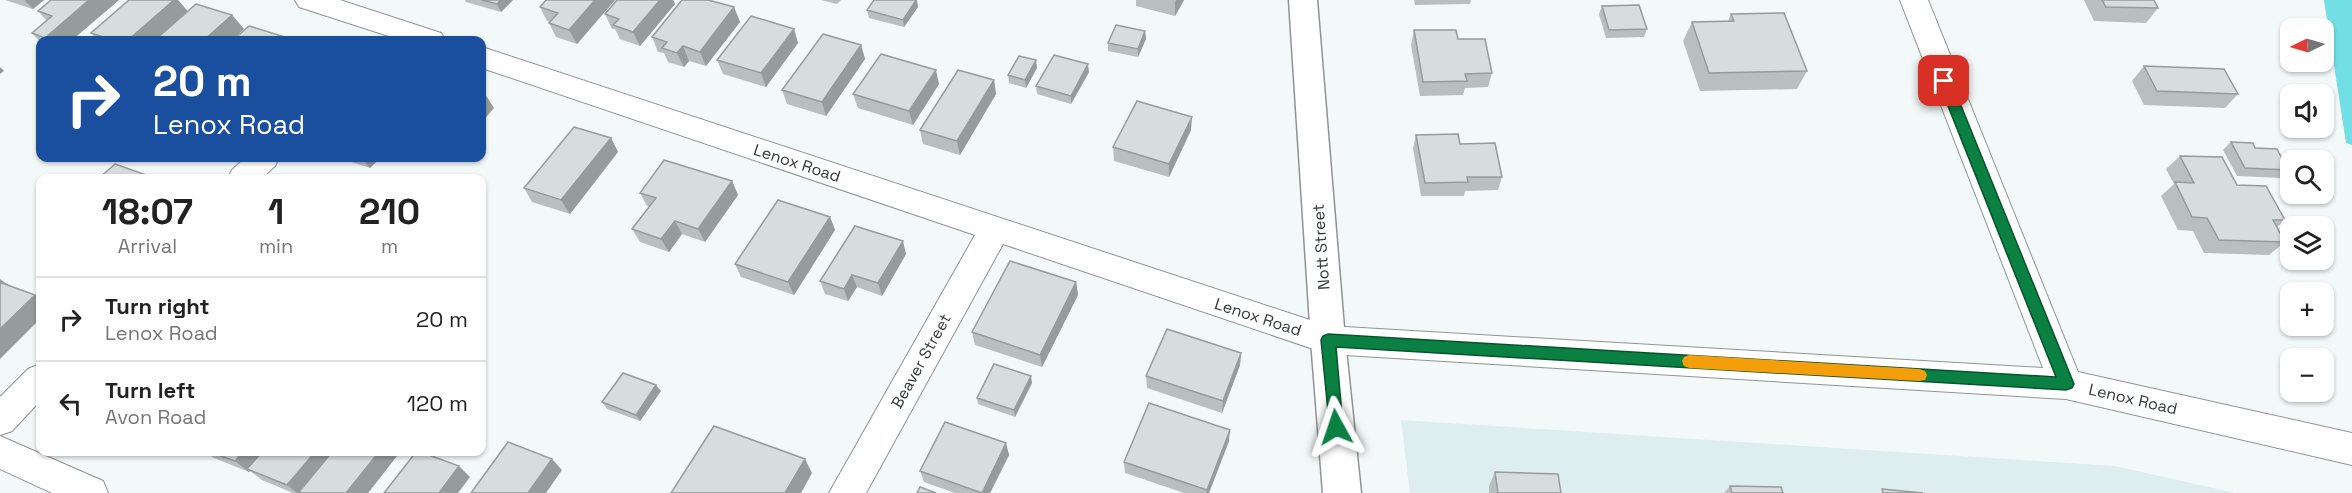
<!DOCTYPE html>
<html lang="en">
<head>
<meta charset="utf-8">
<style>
	:root { --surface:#fff; --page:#f6f6f6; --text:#222; --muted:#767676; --line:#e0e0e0 }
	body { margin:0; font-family:"Space Grotesk",sans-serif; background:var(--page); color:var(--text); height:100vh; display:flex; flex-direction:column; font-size:22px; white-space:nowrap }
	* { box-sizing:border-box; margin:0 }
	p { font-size:20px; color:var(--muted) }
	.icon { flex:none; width:33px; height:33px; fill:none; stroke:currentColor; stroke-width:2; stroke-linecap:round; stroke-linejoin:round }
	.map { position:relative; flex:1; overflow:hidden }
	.sheet { position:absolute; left:36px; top:174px; width:450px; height:282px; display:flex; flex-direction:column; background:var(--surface); border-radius:12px; box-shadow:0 2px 4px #0004 }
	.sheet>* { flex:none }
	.top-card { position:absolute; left:36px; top:36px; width:450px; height:126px; border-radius:12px; box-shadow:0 2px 4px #0004; background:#1a4fa0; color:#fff; overflow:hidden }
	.needle { width:39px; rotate:265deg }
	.tools { position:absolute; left:2280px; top:18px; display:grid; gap:12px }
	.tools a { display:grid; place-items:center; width:54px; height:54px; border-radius:12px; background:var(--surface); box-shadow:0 2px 4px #0004; font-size:30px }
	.pin { position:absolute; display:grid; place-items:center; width:51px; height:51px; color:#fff; margin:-26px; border-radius:12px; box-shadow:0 3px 9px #0006 }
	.me { position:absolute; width:66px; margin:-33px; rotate:355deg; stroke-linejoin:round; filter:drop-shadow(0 0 4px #0008) }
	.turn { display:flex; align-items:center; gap:21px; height:126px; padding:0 18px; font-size:27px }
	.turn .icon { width:78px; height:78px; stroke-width:2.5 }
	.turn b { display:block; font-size:42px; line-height:51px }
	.eta { display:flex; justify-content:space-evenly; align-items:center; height:102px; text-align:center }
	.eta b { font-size:36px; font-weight:700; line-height:42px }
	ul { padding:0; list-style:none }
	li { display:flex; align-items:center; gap:18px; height:84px; padding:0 18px; border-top:2px solid var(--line) }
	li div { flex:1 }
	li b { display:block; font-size:22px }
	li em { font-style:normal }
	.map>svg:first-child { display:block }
	.built { fill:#deedee }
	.green { fill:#72dfe4 }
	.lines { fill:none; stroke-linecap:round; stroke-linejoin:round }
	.street-casing { stroke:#8e9494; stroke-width:2 }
	.secondary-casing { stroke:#8e9494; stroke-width:3 }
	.street { fill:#fff; fill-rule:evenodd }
	.secondary { fill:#fff; fill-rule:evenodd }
	.wall { fill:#b9bebe }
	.shaded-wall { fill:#969b9b }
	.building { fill:#d7dddd; stroke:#969b9b; stroke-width:1.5 }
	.route { fill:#0b8043; stroke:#07532c; stroke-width:1.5 }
	.slow { fill:#f59e0b }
	.labels { text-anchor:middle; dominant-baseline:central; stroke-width:4.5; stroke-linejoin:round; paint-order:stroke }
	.street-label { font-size:16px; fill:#353838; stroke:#fff }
</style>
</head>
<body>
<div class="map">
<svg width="2352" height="493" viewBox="0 0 2352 493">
	<rect width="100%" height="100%" fill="#f3f9f9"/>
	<path class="built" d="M1401,420L2115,466L2235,493H1410Z"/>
	<path class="green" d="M2324,0H2352V145L2346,143Z"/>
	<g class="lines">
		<defs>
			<path id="street" d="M295,0H340L441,33L445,40H401L299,7Z
				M1900,0H1928L2078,372L2352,433V465L2066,399L1328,354L1003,244L866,493H829L975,235L482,68V47L1328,326L2043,368Z
				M245,158H279L275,166L262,178H228L232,170Z
				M40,364V401L12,431L0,435V397L28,369Z
				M0,436L103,481L108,493H52L0,469Z"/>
			<path id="secondary" d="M1289,0H1317L1345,340L1361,493H1323L1311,340Z"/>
		</defs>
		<use href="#street" class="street-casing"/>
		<use href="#secondary" class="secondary-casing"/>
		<use href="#street" class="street"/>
		<use href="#secondary" class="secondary"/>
	</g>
	<path class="wall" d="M5,0H44L33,9Z
		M119,0L72,40H40V42L32,33L47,21L38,11Z
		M129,0H178L188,11L232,15L244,29L232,40H97L91,33Z
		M465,0H513L501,12L466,2Z
		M615,0L577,44L556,37L549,23L550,22L547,21L540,7Z
		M617,0H673L675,4L640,46L620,39L615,29H612L605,14Z
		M821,0H841L837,4Z
		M1136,0H1184L1175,16L1136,6Z
		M1414,0H1471L1470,4L1415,5Z
		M2084,0H2154L2158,8L2146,23L2094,21Z
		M1602,6L1647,29L1644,37L1606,38L1599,14Z
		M734,7L740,22L706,66L689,61L684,67L668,62L664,53L658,52L652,37Z
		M918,7L904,27L869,18L867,10Z
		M1731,14L1807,71L1797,89L1700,91L1683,41L1692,22L1728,21Z
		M794,29L798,43L766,87L723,74L717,60Z
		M1414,30L1458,39L1492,73L1488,87L1465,88L1463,95L1420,96L1411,45Z
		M1145,31L1146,39L1138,57L1108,51V43Z
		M861,45L865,59L826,116L787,104L782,90Z
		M2144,66L2238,94L2225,108L2144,105L2132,81Z
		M1037,68L1026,88L1009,83L1008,75Z
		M1089,72L1071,104L1037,94L1036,86Z
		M994,80L996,94L960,155L923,144L920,130Z
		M939,84L913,125L858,108L853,94Z
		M1191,130L1169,177L1114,161L1113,147Z
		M1416,135L1460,144L1502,177L1498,190L1465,191L1464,196H1421L1413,148Z
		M611,138L618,152L570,214L532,202L524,188Z
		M2231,142L2255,148L2288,170L2280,178L2237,176L2223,150Z
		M2180,156L2237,185L2285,220L2277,227L2285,242L2269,255L2204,253L2193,231L2178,230L2161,196L2174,184L2166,169Z
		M339,158H380L370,168Z
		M732,181L738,195L705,242L682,234L669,252L640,242L632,229L649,207L647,206L640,193Z
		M830,217L835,230L794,295L741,277L735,264Z
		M906,254L882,296L857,287L848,301L825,294L820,281Z
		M1076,282L1078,295L1042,367L975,345L972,332Z
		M1241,353L1240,365L1222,413L1147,388L1146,376Z
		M1032,383L1015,417L978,404L977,398Z
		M661,391L640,421L607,409L602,402Z
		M1229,441L1209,493H1184L1125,473L1124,462Z
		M1006,443L1009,455L990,493H955L924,482L920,471Z
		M205,452H400L368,493H293L262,480L250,471L249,472L214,458Z
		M1495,472L1561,493H1489V486Z
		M1730,486L1783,493H1724Z"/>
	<path class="shaded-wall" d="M26,0H44L33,9L25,1Z
		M89,0H119L72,40H48L45,38Z
		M174,0H178L188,12L157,40H128Z
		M501,0H513L501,12L497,4Z
		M595,0H615L577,44L569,30Z
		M660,0H673L675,4L640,46L633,32Z
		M916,0H917L918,7L904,27L903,20Z
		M1176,0H1184L1175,16V2Z
		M734,7L740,22L706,66L700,52Z
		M232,15L244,29L232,40H204Z
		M794,29L798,43L766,87L761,73Z
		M1145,31L1146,39L1138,57V49Z
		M861,45L865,59L826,116L822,102Z
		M683,46L689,61L684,67L677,53Z
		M1036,60L1037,68L1026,88L1025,80Z
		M1088,64L1089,72L1071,104V96Z
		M0,67L4,71L0,74Z
		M936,70L939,84L913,125L909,111Z
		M994,80L996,94L960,155L957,141Z
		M485,94L494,108L482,122V97Z
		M1192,117L1191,130L1169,177V164Z
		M611,138L618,152L570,214L561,200Z
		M362,158H380L370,168Z
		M732,181L738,195L705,242L698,229Z
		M830,217L835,230L794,295L788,282Z
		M675,221L682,234L669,252L661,239Z
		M903,241L906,254L882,296L878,283Z
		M852,275L857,287L848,301L844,289Z
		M0,279L12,288L0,300Z
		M1076,282L1078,295L1042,367L1040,355Z
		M35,295L40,299V319L0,359V329Z
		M1241,353L1240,365L1222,413L1223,401Z
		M1031,376L1032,383L1015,417L1014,410Z
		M656,385L661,391L640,421L636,415Z
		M1230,430L1229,441L1209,493H1206L1207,490Z
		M1006,443L1009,455L990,493H982Z
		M243,452H267L247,469L250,471L249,472L235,461Z
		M315,452H338L299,492L301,493H297L287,485Z
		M379,452H400L368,493H346Z
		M552,459L562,470L546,493H528Z
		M805,459L812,473L801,493H785Z
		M459,466L470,477L458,493H439Z"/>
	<path class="building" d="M51,0H89L45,38L32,33L52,16L38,11Z
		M129,0H174L128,40H112L91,33Z
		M482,0H501L497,4Z
		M546,0H595L569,30L549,23L558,13L540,7Z
		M617,0H660L633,32L613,25L619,19L605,14Z
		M682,0H708L734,7L700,52L683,46L677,53L662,48L667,42L652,37Z
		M874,0H916L903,20L867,10Z
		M2102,0H2154L2158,8L2106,7Z
		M196,4L232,15L204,40H155Z
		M1639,5L1647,29L1609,30L1602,6Z
		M1784,13L1807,71L1709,73L1692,22L1734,21L1731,14Z
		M751,16L794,29L761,73L717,60Z
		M1116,25L1145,31L1138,49L1108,43Z
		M249,26L285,37L281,40H233Z
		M1414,30H1456L1458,39H1485L1492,73L1465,74L1467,81L1423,82Z
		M823,34L861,45L822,102L782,90Z
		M881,54L936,70L909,111L853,94Z
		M1054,55L1088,64L1071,96L1036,86Z
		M1019,56L1036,60L1025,80L1008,75Z
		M2144,66L2224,69L2238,94L2157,91Z
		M958,70L994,80L957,141L920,130Z
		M1137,101L1192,117L1169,164L1113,147Z
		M574,127L611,138L561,200L524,188Z
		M1458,134L1460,144L1495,143L1502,177H1467L1468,182L1425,183L1416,135Z
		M2231,142L2253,143L2255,148L2277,149L2288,170L2245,168Z
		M2180,156L2222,157L2237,185L2266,186L2285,220H2273L2285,242L2219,240L2207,218L2192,217L2175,182L2194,183Z
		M664,160L732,181L698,229L675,221L661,239L632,229L656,198L640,193Z
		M115,164L152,177L151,178H99Z
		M89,175L98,178H85Z
		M778,200L830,217L788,282L735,264Z
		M855,226L903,241L878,283L852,275L844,289L820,281Z
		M1010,261L1076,282L1040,355L972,332Z
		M2,283L35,295L0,329V284Z
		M1167,329L1241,353L1223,401L1146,376Z
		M994,364L1031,376L1014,410L977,398Z
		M623,373L656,385L636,415L602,402Z
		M1149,403L1230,430L1207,490L1124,462Z
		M945,422L1006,443L982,493L920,471Z
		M714,426L805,459L785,493H671Z
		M508,442L552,459L528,493H471Z
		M210,452H243L235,461Z
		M262,452H315L287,485L247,469Z
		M332,452H379L346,493H303L299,492Z
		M416,452H421L459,466L439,493H384Z
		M1495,472L1558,474L1561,493H1498Z
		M1730,486L1781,487L1783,493H1732Z
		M920,487L936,493H917Z
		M1882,489L1923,493H1883Z"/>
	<path class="route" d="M1944,76L1951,81L2074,384L2072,388L2066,390L1336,347L1343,427L1341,432L1336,434L1330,432L1321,340L1323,336L1328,334L2056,377L1938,81Z"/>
	<path class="slow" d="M1689,355L1919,369L1925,371L1927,375L1925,380L1919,381L1689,368L1684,366L1682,361L1684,357Z"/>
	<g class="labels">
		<g class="street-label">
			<text transform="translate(797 163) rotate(18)">Lenox Road</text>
			<text transform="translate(1321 247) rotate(-94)">Nott Street</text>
			<text transform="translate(1258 317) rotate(18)">Lenox Road</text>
			<text transform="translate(921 361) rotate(-61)">Beaver Street</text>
			<text transform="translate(2133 399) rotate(13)">Lenox Road</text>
		</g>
	</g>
</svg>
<div class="tools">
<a><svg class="needle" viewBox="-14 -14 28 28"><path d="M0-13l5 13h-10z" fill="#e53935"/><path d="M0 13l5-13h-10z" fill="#767676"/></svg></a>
<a><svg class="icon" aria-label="sound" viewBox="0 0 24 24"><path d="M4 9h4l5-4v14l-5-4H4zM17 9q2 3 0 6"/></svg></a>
<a><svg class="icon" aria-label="search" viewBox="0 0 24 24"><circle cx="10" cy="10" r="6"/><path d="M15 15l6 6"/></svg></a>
<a><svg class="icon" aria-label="layers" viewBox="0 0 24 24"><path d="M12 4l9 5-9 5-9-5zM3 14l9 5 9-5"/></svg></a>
<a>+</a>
<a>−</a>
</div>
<div class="pin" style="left:1944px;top:81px;background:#d93025"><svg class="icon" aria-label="arrive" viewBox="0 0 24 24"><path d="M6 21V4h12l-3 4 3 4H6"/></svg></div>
<svg class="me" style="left:1336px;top:427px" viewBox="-20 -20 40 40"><path d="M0-17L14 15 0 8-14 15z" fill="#0b8043" stroke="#fff" stroke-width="4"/></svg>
<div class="top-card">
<div class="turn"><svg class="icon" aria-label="right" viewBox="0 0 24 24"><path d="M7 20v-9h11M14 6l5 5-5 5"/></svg><div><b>20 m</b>Lenox Road</div></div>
</div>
<section class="sheet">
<div class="eta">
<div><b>18:07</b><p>Arrival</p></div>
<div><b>1</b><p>min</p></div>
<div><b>210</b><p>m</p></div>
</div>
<ul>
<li><svg class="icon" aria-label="right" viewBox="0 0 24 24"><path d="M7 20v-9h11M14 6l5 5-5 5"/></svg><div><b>Turn right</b><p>Lenox Road</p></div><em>20 m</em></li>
<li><svg class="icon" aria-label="left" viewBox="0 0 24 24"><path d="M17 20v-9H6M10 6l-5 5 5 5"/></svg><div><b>Turn left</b><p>Avon Road</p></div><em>120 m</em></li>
</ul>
</section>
</div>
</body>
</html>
